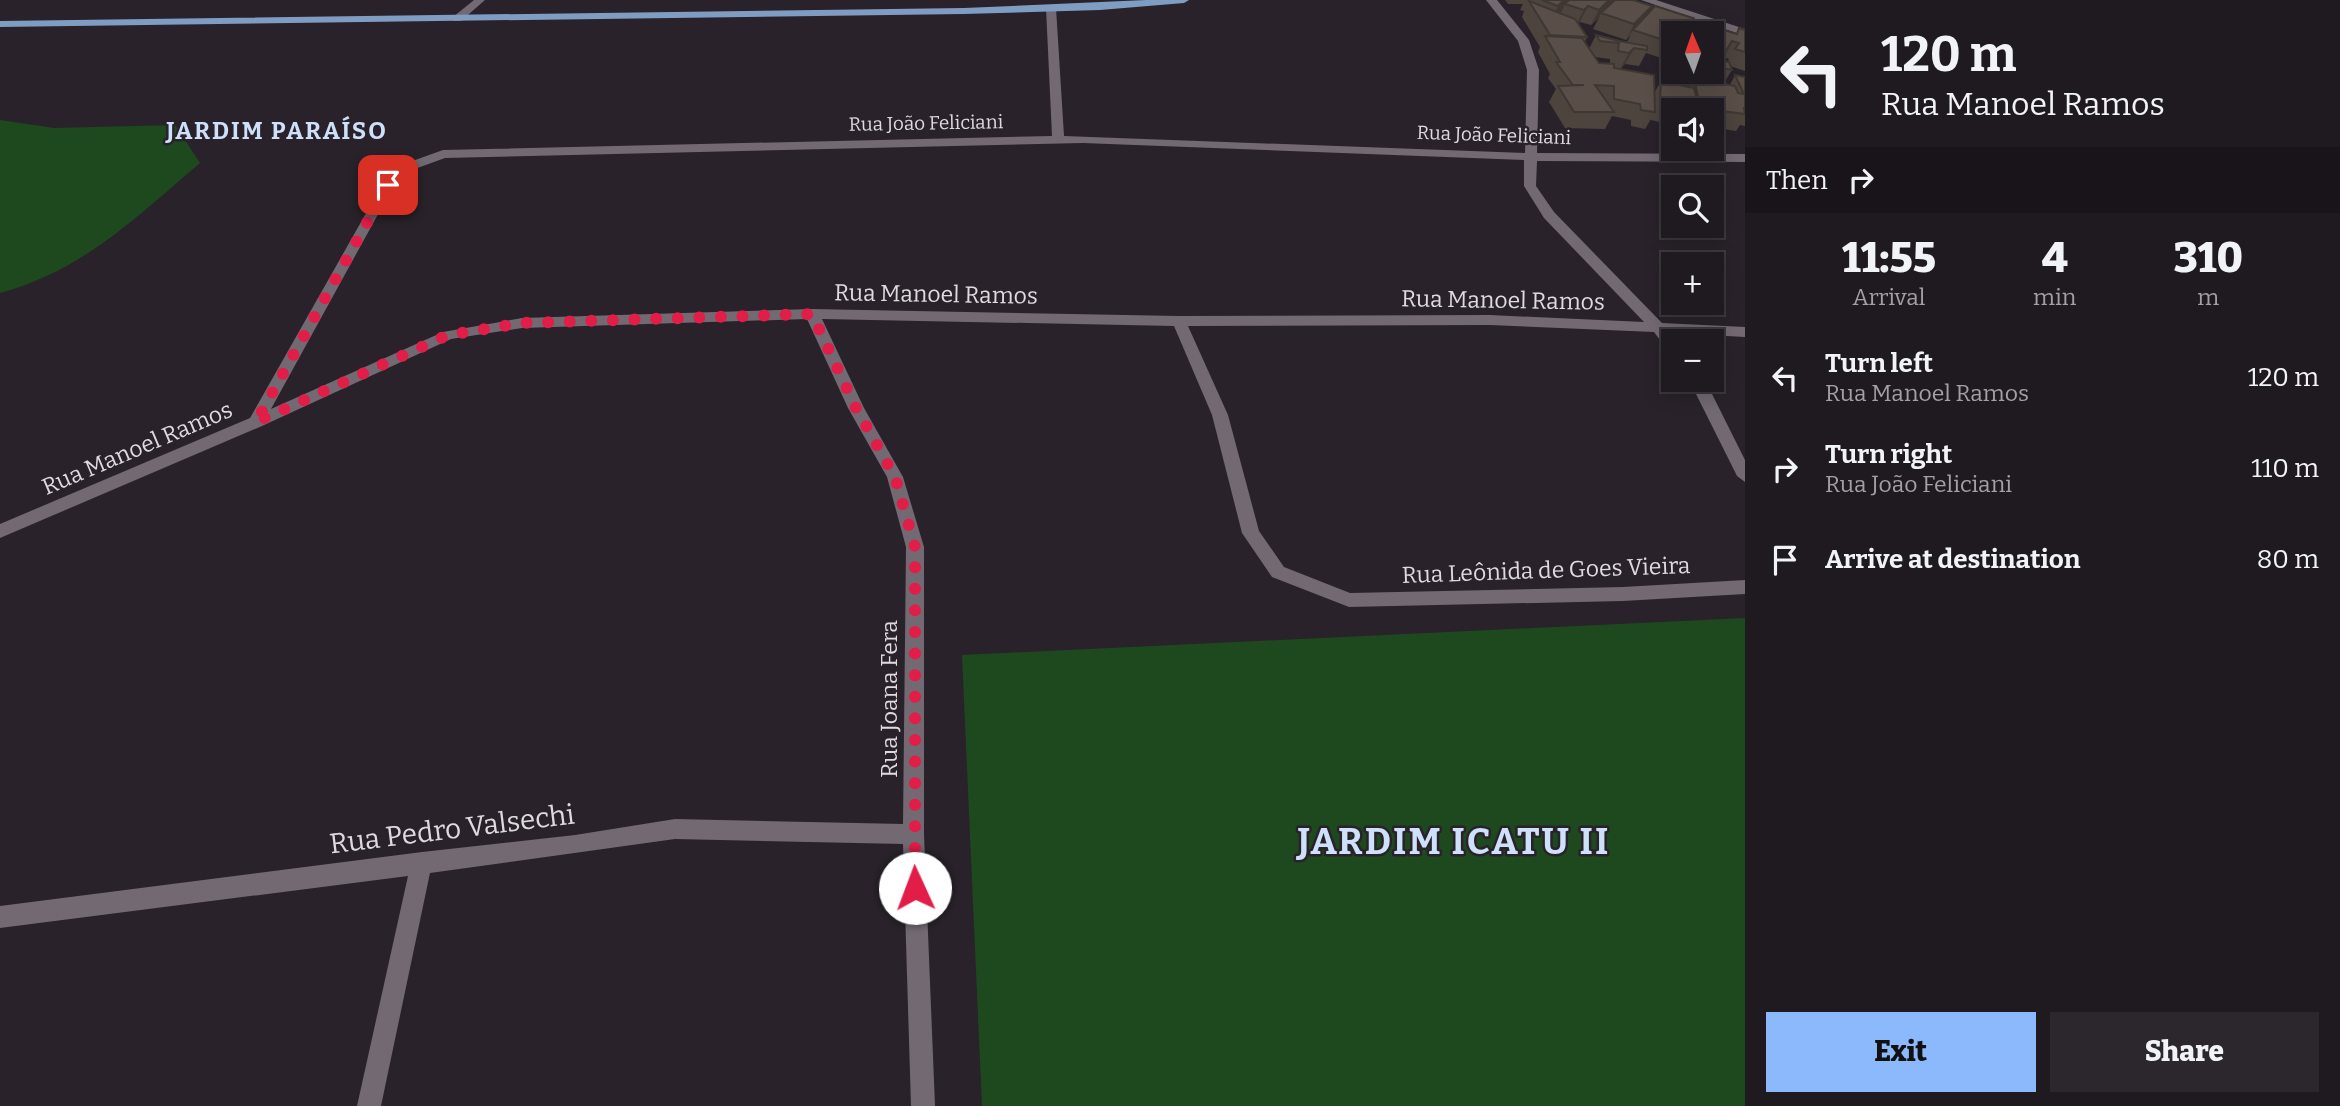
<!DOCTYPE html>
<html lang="en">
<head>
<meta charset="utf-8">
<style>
	:root { --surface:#1f1a20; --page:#2c272d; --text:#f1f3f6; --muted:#a1a1a5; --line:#3c383e; --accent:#8cb9fc }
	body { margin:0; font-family:Bitter,serif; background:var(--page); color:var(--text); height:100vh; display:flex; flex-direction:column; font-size:26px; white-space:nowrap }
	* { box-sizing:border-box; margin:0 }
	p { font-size:23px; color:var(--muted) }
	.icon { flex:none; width:38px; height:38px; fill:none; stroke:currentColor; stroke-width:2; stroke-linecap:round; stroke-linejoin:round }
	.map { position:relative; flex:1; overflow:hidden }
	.panel { display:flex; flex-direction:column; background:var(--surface); width:595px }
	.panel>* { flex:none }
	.top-card { background:#1f1a20; color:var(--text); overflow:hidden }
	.needle { width:46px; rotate:358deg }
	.tools { position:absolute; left:1661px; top:21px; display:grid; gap:14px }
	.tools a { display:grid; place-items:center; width:63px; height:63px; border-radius:0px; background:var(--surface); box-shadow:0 4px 18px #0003,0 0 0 2px var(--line); font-size:35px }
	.pin { position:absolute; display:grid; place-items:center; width:60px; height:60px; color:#fff; margin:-30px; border-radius:14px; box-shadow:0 4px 10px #0006 }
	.me { position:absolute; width:77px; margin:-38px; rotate:358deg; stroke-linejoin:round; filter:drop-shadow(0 0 5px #0008) }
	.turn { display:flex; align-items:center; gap:24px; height:147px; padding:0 21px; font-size:32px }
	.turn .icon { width:91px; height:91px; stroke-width:2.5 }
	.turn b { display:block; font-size:49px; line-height:60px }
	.then { display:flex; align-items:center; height:66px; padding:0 21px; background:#0003; gap:14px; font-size:26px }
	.eta { display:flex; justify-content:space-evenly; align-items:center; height:119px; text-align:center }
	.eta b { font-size:42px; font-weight:800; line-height:49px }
	.button { display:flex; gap:14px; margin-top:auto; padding:14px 21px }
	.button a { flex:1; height:80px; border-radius:0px; background:var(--accent); color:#111; font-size:28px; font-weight:800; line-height:80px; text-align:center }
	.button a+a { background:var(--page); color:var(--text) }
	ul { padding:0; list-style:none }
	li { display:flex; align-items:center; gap:21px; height:91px; padding:0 21px }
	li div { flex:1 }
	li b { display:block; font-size:26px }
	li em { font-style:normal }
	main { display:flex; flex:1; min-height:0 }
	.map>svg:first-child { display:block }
	.green { fill:#1e491e }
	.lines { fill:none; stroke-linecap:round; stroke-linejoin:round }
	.minor { fill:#726973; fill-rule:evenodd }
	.major { fill:#7f9cc3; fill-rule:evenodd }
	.wall { fill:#4d443e; fill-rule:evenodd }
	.shaded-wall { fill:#3f3732 }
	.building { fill:#5a4f48; stroke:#3f3732; stroke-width:2 }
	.route { stroke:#e11d48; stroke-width:12; stroke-dasharray:0 21.6 }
	.labels { text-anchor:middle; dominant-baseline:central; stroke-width:5; stroke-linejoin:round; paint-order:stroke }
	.far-street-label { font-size:19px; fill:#dfdae0; stroke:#29222a }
	.street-label { font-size:23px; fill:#dfdae0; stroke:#29222a }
	.far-district-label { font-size:24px; font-weight:bold; letter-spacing:2px; fill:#cfe1fa; stroke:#29222a }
	.near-street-label { font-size:28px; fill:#dfdae0; stroke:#29222a }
	.near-district-label { font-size:37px; font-weight:bold; letter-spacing:2px; fill:#cfe1fa; stroke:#29222a }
</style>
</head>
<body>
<main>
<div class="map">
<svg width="1745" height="1106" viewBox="0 0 1745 1106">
	<rect width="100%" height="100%" fill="#29222a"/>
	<path class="green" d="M0,120L54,128L175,125L200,163C135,218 84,270 0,293Z
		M1745,618V1106H982L962,655Z"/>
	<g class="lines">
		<path class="minor" d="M474,0H485L461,21H453V17Z
			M1486,0H1497L1529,40L1539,70L1537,153L1745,154V162L1537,161L1536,186L1554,212L1662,323L1745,327V337L1670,333L1676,341H1673V353L1668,351L1654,332L1490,325L1188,326L1228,415L1259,531L1284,567L1350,593L1623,587L1745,580V594L1623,601L1349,607L1272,577L1242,533L1212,415L1174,326L822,319L864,408L903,477L924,547V834L935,1106H911L903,844L675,839L430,873L381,1106H357L408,876L0,928V906L422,852L575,835L675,819L903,824L906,547L887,477L848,408L807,319L522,328L451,339L262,426L0,538V524L250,418L382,185L404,164L443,150L1052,136L1046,8L1051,5L1056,8L1064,136L1525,153L1527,70L1518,41ZM1083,143L1524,160V186L1544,218L1644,322L1490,315L1179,316L812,309L522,318L443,332L271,409L393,187L412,170L445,158Z
			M1641,0H1656L1745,29V36Z
			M1689,380H1705L1745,460V482L1737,476Z"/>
		<path class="major" d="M1146,0H1189L1184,3L1100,10L964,14L0,27V21L964,8Z"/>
	</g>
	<path class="wall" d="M1505,0H1613L1610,4L1646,16L1685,32L1736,34L1745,30V71L1730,66L1732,70L1723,84L1730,85L1735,75L1745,77V126L1740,125L1736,131L1716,128L1712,133V110H1673V125L1651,120V119L1645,129L1631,126V120L1612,116L1605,129L1565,128L1549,102L1556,89L1548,78L1550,74L1538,52L1540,47L1522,17L1524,11L1520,10L1523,4H1508ZM1599,18L1593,29L1626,40L1631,35L1627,42L1596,35L1589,49L1585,42L1587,37L1578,24L1580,22L1591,25ZM1673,33H1712V72H1678L1679,77L1693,80L1689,87L1661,81L1654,93L1620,69L1625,64L1639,66L1646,53L1664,59L1673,48ZM1595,57L1610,59V58V63H1599ZM1723,57L1729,59L1727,62L1721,60Z"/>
	<path class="shaded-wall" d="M1564,0H1572L1565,4L1562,11L1551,22L1558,6Z
		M1609,0H1613L1608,9L1601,13L1599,18L1591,25L1599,10Z
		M1588,6L1580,22L1576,25L1584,10Z
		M1652,6L1643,21L1633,30L1626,40L1634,24Z
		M1673,43V48L1664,59Z
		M1634,48L1625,64L1620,69L1629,53Z"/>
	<path class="building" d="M1542,0H1564L1558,6Z
		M1569,0H1609L1599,10L1588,6L1584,10L1565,4Z
		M1615,0H1633L1652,6L1634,24L1601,13Z
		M1529,1L1575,19L1587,37L1550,35Z
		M1655,6L1693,18L1681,33H1673V43L1633,30Z
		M1693,21L1737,34L1739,28L1745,30V52L1735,49L1739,43L1732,41L1723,56L1712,53V33H1684Z
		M1596,35L1619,41L1618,43L1600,41Z
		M1545,36L1582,38L1599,63L1614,64V68L1654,75L1655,112L1641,110L1640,104L1614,99V86L1595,85L1614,112H1574L1558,86L1584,85H1573L1556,62H1560Z
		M1619,41L1647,46V50L1634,48L1629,53L1618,51Z
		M1712,59L1729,62L1732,70L1712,66Z
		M1735,75L1745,77V108H1744L1745,114L1721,111L1723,117L1712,115V110H1701L1694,79L1735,86L1738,93L1744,94Z
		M1661,81L1694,88L1700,110H1691L1660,104Z"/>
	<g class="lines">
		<path class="route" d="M388,185L256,422L448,335L522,323L812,314L856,408L895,477L915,547V888"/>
	</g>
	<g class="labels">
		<g class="far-street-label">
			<text transform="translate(926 123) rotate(-1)">Rua João Feliciani</text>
			<text transform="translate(1494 135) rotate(2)">Rua João Feliciani</text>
		</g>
		<g class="street-label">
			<text transform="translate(936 294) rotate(1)">Rua Manoel Ramos</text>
			<text transform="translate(1503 300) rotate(1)">Rua Manoel Ramos</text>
			<text transform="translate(137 448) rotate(-23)">Rua Manoel Ramos</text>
			<text transform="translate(1546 570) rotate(-2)">Rua Leônida de Goes Vieira</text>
			<text transform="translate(889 699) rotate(-90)">Rua Joana Fera</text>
		</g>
		<g class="far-district-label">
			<text x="277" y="131">JARDIM PARAÍSO</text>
		</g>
		<g class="near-street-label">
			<text transform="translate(452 829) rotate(-7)">Rua Pedro Valsechi</text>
		</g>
		<g class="near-district-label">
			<text x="1454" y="841">JARDIM ICATU II</text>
		</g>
	</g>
</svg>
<div class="tools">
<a><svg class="needle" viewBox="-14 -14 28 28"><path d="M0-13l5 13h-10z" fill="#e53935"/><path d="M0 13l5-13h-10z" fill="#a1a1a5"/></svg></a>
<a><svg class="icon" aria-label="sound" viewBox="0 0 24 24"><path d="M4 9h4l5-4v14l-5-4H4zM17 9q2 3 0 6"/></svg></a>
<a><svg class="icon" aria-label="search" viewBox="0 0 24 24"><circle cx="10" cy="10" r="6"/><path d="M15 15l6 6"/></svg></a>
<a>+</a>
<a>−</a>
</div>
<div class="pin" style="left:388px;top:185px;background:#d93025"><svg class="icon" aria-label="arrive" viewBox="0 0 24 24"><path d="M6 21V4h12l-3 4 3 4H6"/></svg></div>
<svg class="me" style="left:915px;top:888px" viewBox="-20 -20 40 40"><circle r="19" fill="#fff"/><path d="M0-13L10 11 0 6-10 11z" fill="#e11d48"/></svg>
</div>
<section class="panel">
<div class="top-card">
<div class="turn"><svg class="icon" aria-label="left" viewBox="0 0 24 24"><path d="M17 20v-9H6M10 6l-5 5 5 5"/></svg><div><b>120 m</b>Rua Manoel Ramos</div></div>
<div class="then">Then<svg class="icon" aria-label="right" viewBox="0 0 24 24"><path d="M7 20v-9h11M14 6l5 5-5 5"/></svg></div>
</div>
<div class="eta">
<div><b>11:55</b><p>Arrival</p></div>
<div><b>4</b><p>min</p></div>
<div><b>310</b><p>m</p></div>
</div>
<ul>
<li><svg class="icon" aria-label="left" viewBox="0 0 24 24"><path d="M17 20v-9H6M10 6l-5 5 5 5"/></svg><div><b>Turn left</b><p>Rua Manoel Ramos</p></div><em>120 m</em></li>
<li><svg class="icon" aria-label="right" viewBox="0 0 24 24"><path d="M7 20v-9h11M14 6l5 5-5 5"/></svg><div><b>Turn right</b><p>Rua João Feliciani</p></div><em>110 m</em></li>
<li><svg class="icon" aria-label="arrive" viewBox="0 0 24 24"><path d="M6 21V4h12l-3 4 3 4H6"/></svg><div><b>Arrive at destination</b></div><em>80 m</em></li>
</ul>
<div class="button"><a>Exit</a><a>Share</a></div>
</section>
</main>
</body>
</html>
